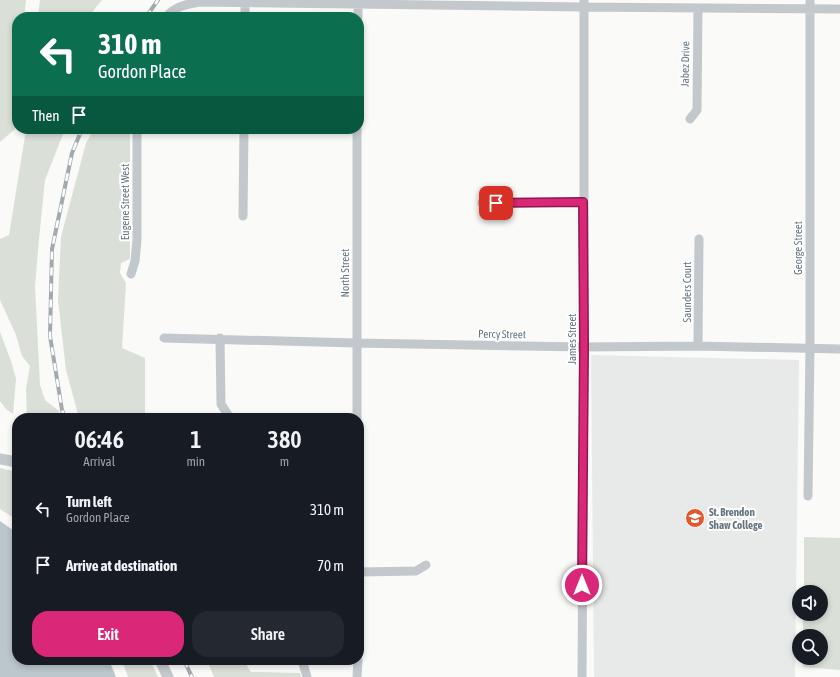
<!DOCTYPE html>
<html lang="en">
<head>
<meta charset="utf-8">
<style>
	:root { --surface:#171b24; --page:#242831; --text:#f1f3f6; --muted:#9ea1a6; --accent:#db2777 }
	body { margin:0; font-family:"Asap Condensed",sans-serif; background:var(--page); color:var(--text); height:100vh; display:flex; flex-direction:column; font-size:15px; white-space:nowrap }
	* { box-sizing:border-box; margin:0 }
	p { font-size:13px; color:var(--muted) }
	.icon { flex:none; width:22px; height:22px; fill:none; stroke:currentColor; stroke-width:2; stroke-linecap:round; stroke-linejoin:round }
	.map { position:relative; flex:1; overflow:hidden }
	.drawer { position:absolute; left:12px; top:413px; width:352px; height:252px; display:flex; flex-direction:column; background:var(--surface); border-radius:16px; box-shadow:0 2px 6px #0003 }
	.drawer>* { flex:none }
	.top-card { position:absolute; left:12px; top:12px; width:352px; height:122px; border-radius:16px; box-shadow:0 2px 6px #0003; background:#0b6e4f; color:#fff; overflow:hidden }
	.buttons { position:absolute; left:792px; top:585px; display:grid; gap:8px }
	.buttons a { display:grid; place-items:center; width:36px; height:36px; border-radius:50%; background:var(--surface); box-shadow:0 2px 6px #0003; font-size:20px }
	.pin { position:absolute; display:grid; place-items:center; width:34px; height:34px; color:#fff; margin:-17px; border-radius:8px; box-shadow:0 2px 6px #0006 }
	.me { position:absolute; width:44px; margin:-22px; rotate:0deg; stroke-linejoin:round; filter:drop-shadow(0 0 3px #0008) }
	.turn { display:flex; align-items:center; gap:14px; height:84px; padding:0 20px; font-size:18px }
	.turn .icon { width:52px; height:52px; stroke-width:2.5 }
	.turn b { display:block; font-size:28px; line-height:34px }
	.then { display:flex; align-items:center; height:38px; padding:0 20px; background:#0003; gap:8px; font-size:15px }
	.eta { display:flex; justify-content:space-evenly; align-items:center; height:68px; text-align:center }
	.eta b { font-size:24px; font-weight:600; line-height:28px }
	.button { display:flex; gap:8px; margin-top:auto; padding:8px 20px }
	.button a { flex:1; height:46px; border-radius:16px; background:var(--accent); color:#fff; font-size:16px; font-weight:600; line-height:46px; text-align:center }
	.button a+a { background:var(--page); color:var(--text) }
	ul { padding:0; list-style:none }
	li { display:flex; align-items:center; gap:12px; height:56px; padding:0 20px }
	li div { flex:1 }
	li b { display:block; font-size:15px }
	li em { font-style:normal }
	.map>svg:first-child { display:block }
	.built { fill:#e8e9e9 }
	.green { fill:#dadfd7 }
	.water { fill:#bbc7cb }
	.lines { fill:none; stroke-linecap:round; stroke-linejoin:round }
	.minor { stroke:#c3c8cc; stroke-width:9 }
	.tertiary { stroke:#c3c8cc; stroke-width:11 }
	.rail-casing { stroke:#a2aab0; stroke-width:4 }
	.rail { stroke:#fff; stroke-width:2.5; stroke-dasharray:8; stroke-linecap:butt }
	.route-casing { stroke:#8e194d; stroke-width:10 }
	.route { stroke:#db2777; stroke-width:7 }
	.labels { text-anchor:middle; dominant-baseline:central; stroke-width:4; stroke-linejoin:round; paint-order:stroke }
	.street-label { font-size:11px; fill:#657683; stroke:#fff }
	.poi-label { font-size:11px; font-weight:bold; fill:#657683; stroke:#fff; text-anchor:start }
</style>
</head>
<body>
<div class="map">
<svg width="840" height="677" viewBox="0 0 840 677">
	<rect width="100%" height="100%" fill="#fafaf8"/>
	<path class="built" d="M591,355L799,360L795,677H594Z"/>
	<path class="green" d="M0,0H26L24,17H17V102L15,129L0,142Z
		M40,0H102L88,17H38Z
		M30,129H65L45,180L39,239L35,286L40,385L45,400L59,411L61,418H27L26,389L30,366L22,356L16,335L0,300V239L9,235L25,136Z
		M94,129H130V259L121,263L120,273L126,283L122,348L145,358V418H79L66,370L58,300L61,237L86,143Z
		M0,332L11,361L16,379L13,414L6,409L0,401Z
		M0,468L17,472V520L0,509Z
		M804,537L840,538V670L803,667V658H821V636H803V614H821V592H804Z
		M122,660H150L158,677H128Z
		M207,660H243L251,672L300,673L301,677H214Z"/>
	<path class="water" d="M0,521L17,533V660H109L116,677H0Z"/>
	<g class="lines">
		<path class="minor" d="M166,17C175,6 187,4 200,2L584,7L840,9
			M245,17V2
			M358,17V0
			M690,119L697,110L698,8
			M482,203L583,202
			M243,216L244,129
			M131,274L135,261L137,240V129
			M164,338L356,343L584,347L698,346L840,349
			M220,338L221,404L230,418
			M698,346L699,239
			M357,418V129
			M808,496L810,348V0
			M359,572L416,571L426,565
			M302,660L307,677
			M357,677L358,660
			M582,677L584,347V0"/>
		<path class="tertiary" d="M0,459L17,462
			M160,660L168,677"/>
		<defs>
			<path id="rail" d="M146,17L158,0
				M65,418L62,410L50,336L52,249L72,153L82,129
				M184,660L192,677"/>
		</defs>
		<use href="#rail" class="rail-casing"/>
		<use href="#rail" class="rail"/>
	</g>
	<g class="lines">
		<defs>
			<path id="route" d="M496,203L583,202L584,347L582,585"/>
		</defs>
		<use href="#route" class="route-casing"/>
		<use href="#route" class="route"/>
	</g>
	<defs>
		<symbol id="school-disc" viewBox="-11 -11 22 22"><circle r="9.5" fill="#e4572e" stroke="#fff"/><path d="M0-5L7-2L0 1L-7-2ZM-4 1L0 2.5L4 1V4Q0 6-4 4Z" fill="#fff"/></symbol>
	</defs>
	<g fill-rule="evenodd">
		<use href="#school-disc" x="684" y="507" width="22" height="22"/>
	</g>
	<g class="labels">
		<g class="street-label">
			<text transform="translate(685 64) rotate(-89)">Jabez Drive</text>
			<text transform="translate(125 202) rotate(-90)">Eugene Street West</text>
			<text transform="translate(798 248) rotate(-90)">George Street</text>
			<text transform="translate(345 273) rotate(-90)">North Street</text>
			<text transform="translate(687 292) rotate(-90)">Saunders Court</text>
			<text transform="translate(502 334) rotate(1)">Percy Street</text>
			<text transform="translate(572 339) rotate(-90)">James Street</text>
		</g>
		<g class="poi-label">
			<text x="709" y="512">St. Brendon<tspan x="709" dy="13">Shaw College</tspan></text>
		</g>
	</g>
</svg>
<div class="buttons">
<a><svg class="icon" aria-label="sound" viewBox="0 0 24 24"><path d="M4 9h4l5-4v14l-5-4H4zM17 9q2 3 0 6"/></svg></a>
<a><svg class="icon" aria-label="search" viewBox="0 0 24 24"><circle cx="10" cy="10" r="6"/><path d="M15 15l6 6"/></svg></a>
</div>
<div class="pin" style="left:496px;top:203px;background:#d93025"><svg class="icon" aria-label="arrive" viewBox="0 0 24 24"><path d="M6 21V4h12l-3 4 3 4H6"/></svg></div>
<svg class="me" style="left:582px;top:585px" viewBox="-20 -20 40 40"><circle r="17" fill="#db2777" stroke="#fff" stroke-width="3"/><path d="M0-11L8 9 0 5-8 9z" fill="#fff"/></svg>
<div class="top-card">
<div class="turn"><svg class="icon" aria-label="left" viewBox="0 0 24 24"><path d="M17 20v-9H6M10 6l-5 5 5 5"/></svg><div><b>310 m</b>Gordon Place</div></div>
<div class="then">Then<svg class="icon" aria-label="arrive" viewBox="0 0 24 24"><path d="M6 21V4h12l-3 4 3 4H6"/></svg></div>
</div>
<section class="drawer">
<div class="eta">
<div><b>06:46</b><p>Arrival</p></div>
<div><b>1</b><p>min</p></div>
<div><b>380</b><p>m</p></div>
</div>
<ul>
<li><svg class="icon" aria-label="left" viewBox="0 0 24 24"><path d="M17 20v-9H6M10 6l-5 5 5 5"/></svg><div><b>Turn left</b><p>Gordon Place</p></div><em>310 m</em></li>
<li><svg class="icon" aria-label="arrive" viewBox="0 0 24 24"><path d="M6 21V4h12l-3 4 3 4H6"/></svg><div><b>Arrive at destination</b></div><em>70 m</em></li>
</ul>
<div class="button"><a>Exit</a><a>Share</a></div>
</section>
</div>
</body>
</html>
